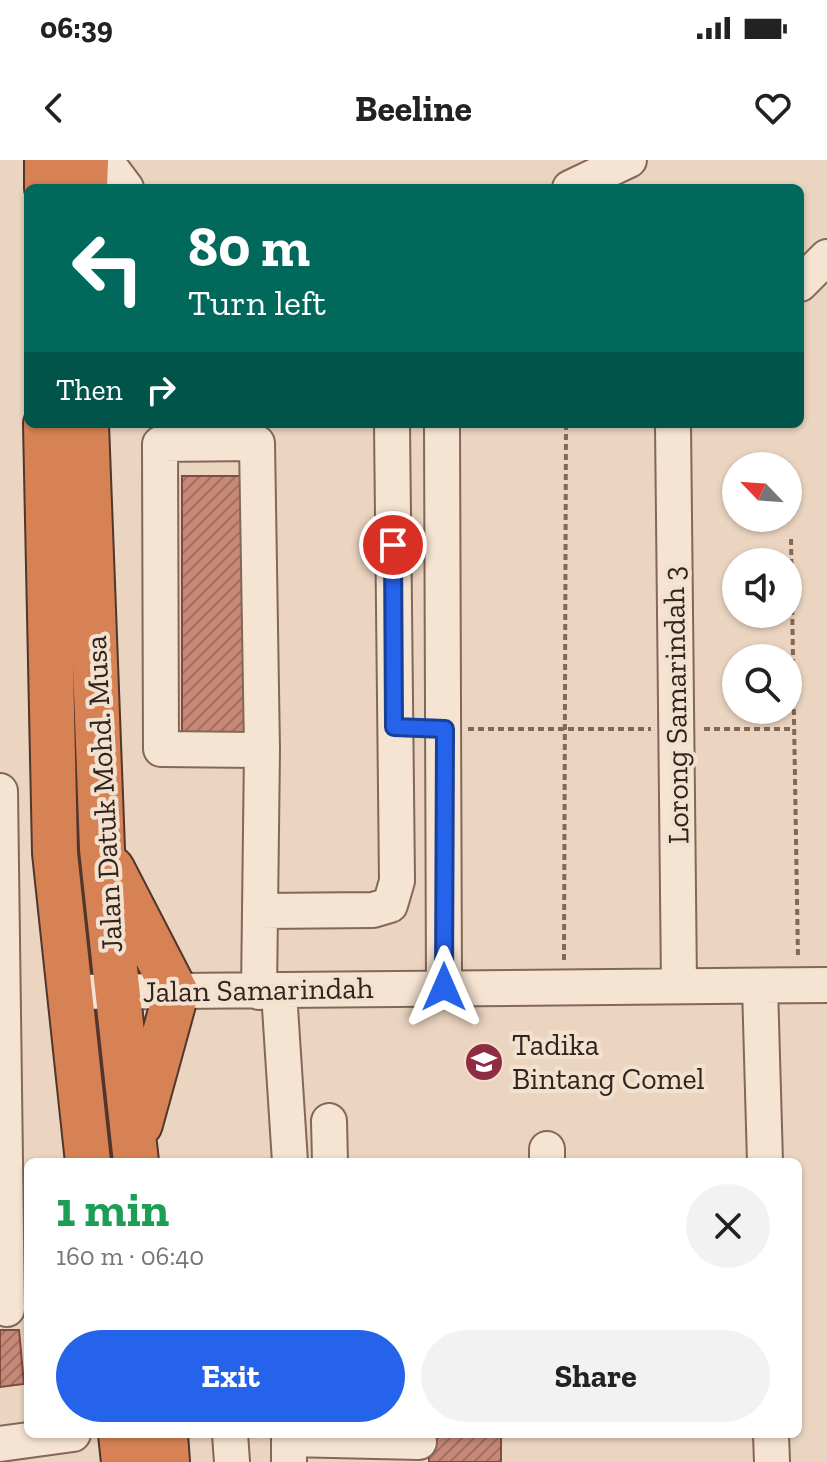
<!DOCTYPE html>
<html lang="en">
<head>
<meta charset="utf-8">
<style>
	:root { --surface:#fff; --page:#f2f2f2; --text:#222; --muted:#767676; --accent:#2563eb }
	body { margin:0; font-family:"Zilla Slab",serif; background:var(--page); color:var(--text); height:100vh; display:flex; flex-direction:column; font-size:30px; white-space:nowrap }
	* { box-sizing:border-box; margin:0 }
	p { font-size:26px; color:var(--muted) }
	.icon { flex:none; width:44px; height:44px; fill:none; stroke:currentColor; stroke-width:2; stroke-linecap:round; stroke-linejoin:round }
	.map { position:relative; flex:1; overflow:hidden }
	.side { position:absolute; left:24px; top:998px; width:778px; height:280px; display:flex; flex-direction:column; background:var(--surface); border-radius:12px; box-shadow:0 2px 6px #0004 }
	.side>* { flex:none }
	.guide { position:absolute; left:24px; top:24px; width:780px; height:244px; border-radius:12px; box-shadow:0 2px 6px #0004; background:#00695c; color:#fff; overflow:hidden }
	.needle { width:52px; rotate:295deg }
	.controls { position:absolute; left:722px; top:292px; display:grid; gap:16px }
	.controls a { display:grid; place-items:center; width:80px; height:80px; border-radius:50%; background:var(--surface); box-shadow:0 2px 6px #0004; font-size:40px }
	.pin { position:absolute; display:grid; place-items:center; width:68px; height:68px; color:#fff; margin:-34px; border:4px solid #fff; border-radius:50%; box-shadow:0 2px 8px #0007 }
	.me { position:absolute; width:88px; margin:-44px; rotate:0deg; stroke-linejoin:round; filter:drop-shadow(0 0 6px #0008) }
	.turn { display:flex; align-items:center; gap:28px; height:168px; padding:0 32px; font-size:36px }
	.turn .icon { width:104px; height:104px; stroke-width:2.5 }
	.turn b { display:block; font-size:56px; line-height:68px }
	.then { display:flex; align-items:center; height:76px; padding:0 32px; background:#0003; gap:16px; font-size:30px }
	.round { display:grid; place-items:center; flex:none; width:84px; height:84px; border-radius:42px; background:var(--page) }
	.head { display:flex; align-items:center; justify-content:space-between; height:136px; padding:0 32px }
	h1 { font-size:48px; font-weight:800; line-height:60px; color:#1e9e55 }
	.button { display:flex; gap:16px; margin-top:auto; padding:16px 32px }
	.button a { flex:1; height:92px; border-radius:48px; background:var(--accent); color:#fff; font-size:32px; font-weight:800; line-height:92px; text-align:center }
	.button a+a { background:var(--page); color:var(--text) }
	.status { display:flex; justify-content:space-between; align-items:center; height:56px; padding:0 40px; background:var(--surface); direction:ltr }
	.status svg { height:22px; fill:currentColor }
	header { display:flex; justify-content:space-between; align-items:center; height:104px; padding:0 32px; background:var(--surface); font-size:36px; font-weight:800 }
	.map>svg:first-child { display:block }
	.building { fill:url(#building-hatch); stroke:#814c40; stroke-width:2 }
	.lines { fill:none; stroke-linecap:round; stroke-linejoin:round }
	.minor-casing { stroke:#836759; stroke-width:38 }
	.highway-casing { stroke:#50362d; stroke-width:48 }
	.path { stroke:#836759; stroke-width:4; stroke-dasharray:6 4; stroke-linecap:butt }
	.minor { stroke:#f6e4d2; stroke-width:34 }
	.highway { stroke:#d78254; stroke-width:44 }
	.route-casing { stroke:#184099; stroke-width:20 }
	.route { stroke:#2563eb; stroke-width:14 }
	.labels { text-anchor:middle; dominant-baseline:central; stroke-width:8; stroke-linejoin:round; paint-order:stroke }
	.street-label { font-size:30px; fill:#33231d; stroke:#f3e1cf }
	.poi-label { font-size:30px; fill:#33231d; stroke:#f3e1cf; text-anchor:start }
</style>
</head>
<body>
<div class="status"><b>06:39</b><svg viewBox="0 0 49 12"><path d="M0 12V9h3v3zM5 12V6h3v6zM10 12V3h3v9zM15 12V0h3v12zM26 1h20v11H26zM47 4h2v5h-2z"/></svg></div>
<header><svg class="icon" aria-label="back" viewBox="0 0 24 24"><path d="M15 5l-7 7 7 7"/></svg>Beeline<svg class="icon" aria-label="heart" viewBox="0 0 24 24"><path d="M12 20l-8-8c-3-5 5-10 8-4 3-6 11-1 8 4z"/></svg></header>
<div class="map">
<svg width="827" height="1302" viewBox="0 0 827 1302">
	<defs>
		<pattern id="building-hatch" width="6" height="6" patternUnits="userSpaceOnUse" patternTransform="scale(2)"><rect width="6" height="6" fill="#c78877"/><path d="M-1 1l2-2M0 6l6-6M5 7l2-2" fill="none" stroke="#a26f61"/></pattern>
	</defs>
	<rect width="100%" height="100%" fill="#ebd5c0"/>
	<path class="building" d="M182,316H247V576H182Z
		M0,1170H19L24,1224L0,1227Z
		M429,1274H501V1302H429Z"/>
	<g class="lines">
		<defs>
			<path id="minor" d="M105,0L126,28
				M570,28L629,0
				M800,124L827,97
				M442,264L444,827
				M673,264L679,825
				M0,631L7,1149
				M260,751L373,750L390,745L397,721L392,264
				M760,826L765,1002
				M72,832L827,825
				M259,832L262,590L257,283L160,284L161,589L262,590
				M279,832L290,1002
				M329,961L330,1002
				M547,1002V989
				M230,1274L232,1302
				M771,1274L772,1302
				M0,1284L73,1274
				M289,1302V1279L419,1282"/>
			<path id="highway" d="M47,28V0
				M85,28L86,0
				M46,264L55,693L88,1002
				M86,264L102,689L136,1002
				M112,709L176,833L140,964
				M121,1274L124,1302
				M165,1274L167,1302"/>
		</defs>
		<use href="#minor" class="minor-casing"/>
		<use href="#highway" class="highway-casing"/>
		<path class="path" d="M791,379L798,798
			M468,569H651
			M704,569H794
			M564,800L566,264"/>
		<use href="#minor" class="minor"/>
		<use href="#highway" class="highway"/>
	</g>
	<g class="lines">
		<defs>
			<path id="route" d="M393,385L394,567L445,569L444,827"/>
		</defs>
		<use href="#route" class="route-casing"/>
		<use href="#route" class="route"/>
	</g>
	<defs>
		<symbol id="school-disc" viewBox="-11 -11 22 22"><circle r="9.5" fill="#8e2c41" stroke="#f3e1cf"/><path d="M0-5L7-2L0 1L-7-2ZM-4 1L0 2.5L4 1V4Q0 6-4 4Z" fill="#fff"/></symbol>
	</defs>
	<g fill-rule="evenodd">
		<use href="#school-disc" x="462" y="880" width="44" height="44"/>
	</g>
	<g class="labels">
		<g class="street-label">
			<text transform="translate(676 545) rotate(-91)">Lorong Samarindah 3</text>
			<text transform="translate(104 634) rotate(-93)">Jalan Datuk Mohd. Musa</text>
			<text transform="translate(258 830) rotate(-1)">Jalan Samarindah</text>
		</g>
		<g class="poi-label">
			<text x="512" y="885">Tadika<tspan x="512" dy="34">Bintang Comel</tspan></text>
		</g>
	</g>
</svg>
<div class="controls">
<a><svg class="needle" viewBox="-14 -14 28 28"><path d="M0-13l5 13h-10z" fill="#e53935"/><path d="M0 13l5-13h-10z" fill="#767676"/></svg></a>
<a><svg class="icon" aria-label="sound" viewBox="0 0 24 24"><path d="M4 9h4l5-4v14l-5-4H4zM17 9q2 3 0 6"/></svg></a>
<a><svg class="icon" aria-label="search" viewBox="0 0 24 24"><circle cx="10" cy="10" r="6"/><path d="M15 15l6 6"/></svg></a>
</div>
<div class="pin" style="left:393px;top:385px;background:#d93025"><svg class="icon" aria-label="arrive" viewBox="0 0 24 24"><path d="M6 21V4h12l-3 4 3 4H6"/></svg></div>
<svg class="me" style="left:444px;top:827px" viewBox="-20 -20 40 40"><path d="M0-17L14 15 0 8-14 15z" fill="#2563eb" stroke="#fff" stroke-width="4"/></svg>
<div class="guide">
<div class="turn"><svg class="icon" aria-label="left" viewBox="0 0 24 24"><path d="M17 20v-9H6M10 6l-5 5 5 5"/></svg><div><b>80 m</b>Turn left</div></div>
<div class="then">Then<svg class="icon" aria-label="right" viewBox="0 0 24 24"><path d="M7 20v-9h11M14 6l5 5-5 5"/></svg></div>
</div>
<section class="side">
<div class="head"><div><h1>1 min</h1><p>160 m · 06:40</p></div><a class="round"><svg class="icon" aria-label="close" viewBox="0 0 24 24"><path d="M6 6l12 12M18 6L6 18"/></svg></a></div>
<div class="button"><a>Exit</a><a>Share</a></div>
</section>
</div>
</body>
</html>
